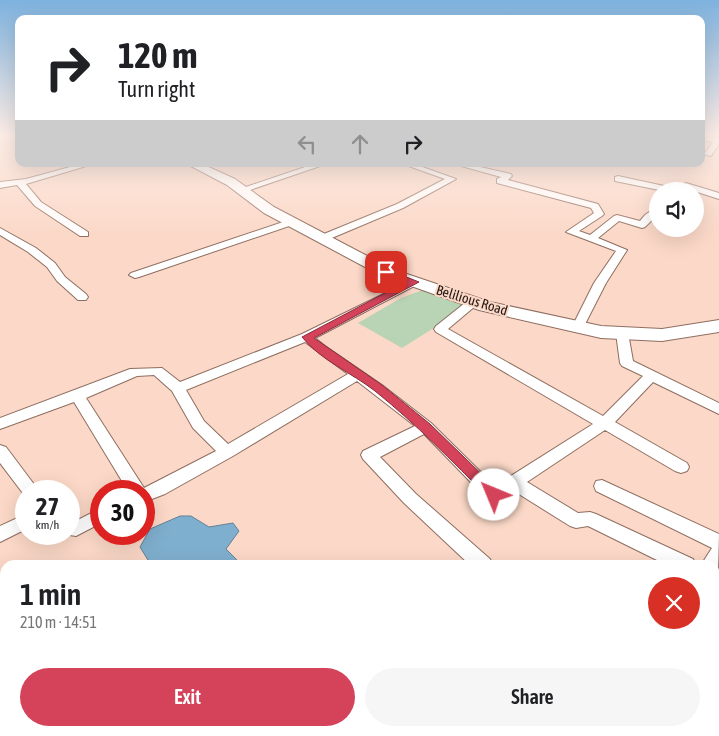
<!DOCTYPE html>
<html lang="en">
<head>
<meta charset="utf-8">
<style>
	:root { --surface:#fff; --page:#f6f6f6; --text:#202124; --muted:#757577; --accent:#d4435a }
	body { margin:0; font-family:"Asap Condensed",sans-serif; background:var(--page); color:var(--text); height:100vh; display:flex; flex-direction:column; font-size:19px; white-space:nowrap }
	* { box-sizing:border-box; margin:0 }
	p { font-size:16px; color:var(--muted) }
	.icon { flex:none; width:28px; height:28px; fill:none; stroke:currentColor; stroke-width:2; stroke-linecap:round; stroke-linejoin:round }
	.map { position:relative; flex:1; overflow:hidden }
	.details { position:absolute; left:0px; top:560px; width:720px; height:176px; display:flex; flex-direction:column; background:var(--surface); border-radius:15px 15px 0 0; box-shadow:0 5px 20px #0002 }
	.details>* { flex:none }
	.hud { position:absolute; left:15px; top:15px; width:690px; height:152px; border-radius:10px; box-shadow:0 5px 20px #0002; background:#fff; color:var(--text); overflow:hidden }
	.tools { position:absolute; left:649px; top:182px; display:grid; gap:10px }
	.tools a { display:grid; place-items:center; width:55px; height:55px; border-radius:50%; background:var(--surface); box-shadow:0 5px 20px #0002; font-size:25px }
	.speed { position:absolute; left:15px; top:480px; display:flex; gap:10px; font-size:25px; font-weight:700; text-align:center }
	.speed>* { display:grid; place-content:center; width:65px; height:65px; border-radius:50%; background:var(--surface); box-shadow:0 5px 20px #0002; line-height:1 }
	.speed small { font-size:12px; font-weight:400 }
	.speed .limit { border:8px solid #d22; background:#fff; color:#111 }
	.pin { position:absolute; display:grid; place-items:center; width:42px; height:42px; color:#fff; margin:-21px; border-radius:10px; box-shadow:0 2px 8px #0006 }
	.me { position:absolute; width:55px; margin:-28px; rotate:315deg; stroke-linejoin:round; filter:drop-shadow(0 0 4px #0008) }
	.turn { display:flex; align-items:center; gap:18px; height:105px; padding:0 20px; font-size:22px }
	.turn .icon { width:65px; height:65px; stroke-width:2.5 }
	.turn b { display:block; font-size:35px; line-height:42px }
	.lanes { display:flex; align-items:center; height:48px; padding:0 20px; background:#0003; justify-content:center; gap:25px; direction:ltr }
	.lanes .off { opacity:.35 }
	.round { display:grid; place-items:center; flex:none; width:52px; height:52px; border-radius:26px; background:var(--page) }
	.summary { display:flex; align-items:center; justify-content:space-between; height:85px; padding:0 20px }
	h1 { font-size:30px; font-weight:600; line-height:38px }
	.primary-button { display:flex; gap:10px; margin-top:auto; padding:10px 20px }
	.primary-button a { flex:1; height:58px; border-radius:30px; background:var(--accent); color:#fff; font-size:20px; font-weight:600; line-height:58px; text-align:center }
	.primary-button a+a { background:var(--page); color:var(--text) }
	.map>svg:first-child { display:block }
	.green { fill:#b9d4b4 }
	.water { fill:#7fafce; stroke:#638195 }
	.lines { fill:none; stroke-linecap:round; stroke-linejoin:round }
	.minor-casing { stroke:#8e6e60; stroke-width:2 }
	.secondary-casing { stroke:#8e6e60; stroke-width:2 }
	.minor { fill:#fff; fill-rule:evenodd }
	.secondary { fill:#fff; fill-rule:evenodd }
	.route { fill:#d4435a; stroke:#8a2c3a }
	.labels { text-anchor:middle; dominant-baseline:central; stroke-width:4; stroke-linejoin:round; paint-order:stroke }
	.street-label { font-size:14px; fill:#231711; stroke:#fbd8c7 }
</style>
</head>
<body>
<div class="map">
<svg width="719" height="736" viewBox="0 0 719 736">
	<rect width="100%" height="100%" fill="#fbd8c7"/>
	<path class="green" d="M428,288L470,305L402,348L358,323L401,298Z"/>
	<path class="water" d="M180,516H191L209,527L233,523L239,531L226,549L242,565H151L140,547L150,529Z
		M715,677L719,683V736H604L600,731H715Z"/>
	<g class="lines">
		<defs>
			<path id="minor" d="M701,136L719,138V144L711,156L704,154L713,142L701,140Z
				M81,164H93L26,184L41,202L88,232V236H80L35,206L17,185L0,188V182L26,179Z
				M314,164H326L244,192H238L237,190Z
				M403,164H414L456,179L403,208L327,240H319V236L397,204L445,179Z
				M454,164H467L511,174L512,176L508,180L598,204L604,214L602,216L579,231L590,235L614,216L617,215L640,221L645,215L658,206V214L645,227L642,228L619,221L598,238L627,250L606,283L582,330L578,331L572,327L594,283L616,251L566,232L594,213L591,208L497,183V179L501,177Z
				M618,176L678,189L686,183L719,193V199L688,189L686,191H664L615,181V177Z
				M292,219L295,220V224L139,277L135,278L129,275L131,273Z
				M0,228L36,248L55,263L65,277L86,294L88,297L86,300H78L57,281L47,267L28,252L0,235Z
				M414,279L420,282L418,284L315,338L325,346L382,385L431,423L495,486L593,424L436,332L434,329L436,326L470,299L474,298L480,302L448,329L603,416L643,376L622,366L620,363L616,333L622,329L628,333L633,361L719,403V414L653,382L615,422L687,463L689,467L687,471L681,473L675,471L605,430L527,482L578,513L590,512L596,514L693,559L696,565H667L588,526L576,528L570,526L514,491C505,496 498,503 488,500L424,434L380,457L416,494L490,559L493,565H470L404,503L363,459L361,455L363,451L415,426L357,381L233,456L165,494L144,502V491H128L74,402L0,429V418L130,369L162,368L180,382L302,334ZM305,342L348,374L228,444L204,421L186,390ZM154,375L172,391L193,428L216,451L144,488L86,398L137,376Z
				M0,445L6,447L39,491H26L25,496L0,463Z
				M602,480L719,534L718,571L715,572V565H701L712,548L596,491L594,486L596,481Z
				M101,508V523L76,536L63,534H69V522H74Z
				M26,514V529L0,542V526Z
				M446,731H473L471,736H444Z"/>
			<path id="secondary" d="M187,164H202L235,179L274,207L392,269L490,302L601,326L662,329L719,320V332L662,341L601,338L479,310L380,275L264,213L227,185Z"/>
		</defs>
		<use href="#minor" class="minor-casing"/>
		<use href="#secondary" class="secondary-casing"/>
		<use href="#minor" class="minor"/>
		<use href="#secondary" class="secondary"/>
	</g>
	<linearGradient id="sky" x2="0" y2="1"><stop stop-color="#7eb2de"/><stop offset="0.57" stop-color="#fdede6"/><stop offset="1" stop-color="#fdede6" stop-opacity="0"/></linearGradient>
	<rect width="719" height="238" fill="url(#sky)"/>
	<path class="route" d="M386,269L419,282L314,338L382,385L430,424L499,491L501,495L499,498L494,500L489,498C452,461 416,424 375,391C352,373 320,360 302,337L406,282L383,274L382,272Z"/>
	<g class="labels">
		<g class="street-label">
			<text transform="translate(472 300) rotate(17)">Belilious Road</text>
		</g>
	</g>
</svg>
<div class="tools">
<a><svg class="icon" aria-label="sound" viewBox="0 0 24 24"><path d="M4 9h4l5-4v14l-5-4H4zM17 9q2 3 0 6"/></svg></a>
</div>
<div class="speed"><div>27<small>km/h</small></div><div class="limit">30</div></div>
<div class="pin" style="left:386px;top:272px;background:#d93025"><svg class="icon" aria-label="arrive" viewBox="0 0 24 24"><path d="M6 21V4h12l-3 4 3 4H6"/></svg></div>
<svg class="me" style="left:494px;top:495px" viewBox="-20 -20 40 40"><circle r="19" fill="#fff"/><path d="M0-13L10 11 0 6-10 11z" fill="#d4435a"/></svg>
<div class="hud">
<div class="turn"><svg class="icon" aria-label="right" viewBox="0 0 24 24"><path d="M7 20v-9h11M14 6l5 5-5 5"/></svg><div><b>120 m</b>Turn right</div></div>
<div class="lanes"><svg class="icon off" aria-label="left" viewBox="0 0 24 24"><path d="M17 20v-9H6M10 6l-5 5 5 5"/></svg><svg class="icon off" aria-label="ahead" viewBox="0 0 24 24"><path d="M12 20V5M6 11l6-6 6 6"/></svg><svg class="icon" aria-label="right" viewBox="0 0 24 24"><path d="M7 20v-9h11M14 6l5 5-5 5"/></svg></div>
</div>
<section class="details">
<div class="summary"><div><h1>1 min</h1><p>210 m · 14:51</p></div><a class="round" style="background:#d93025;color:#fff"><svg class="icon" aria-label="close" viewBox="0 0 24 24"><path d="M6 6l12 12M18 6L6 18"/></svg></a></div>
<div class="primary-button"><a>Exit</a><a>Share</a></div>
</section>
</div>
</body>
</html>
